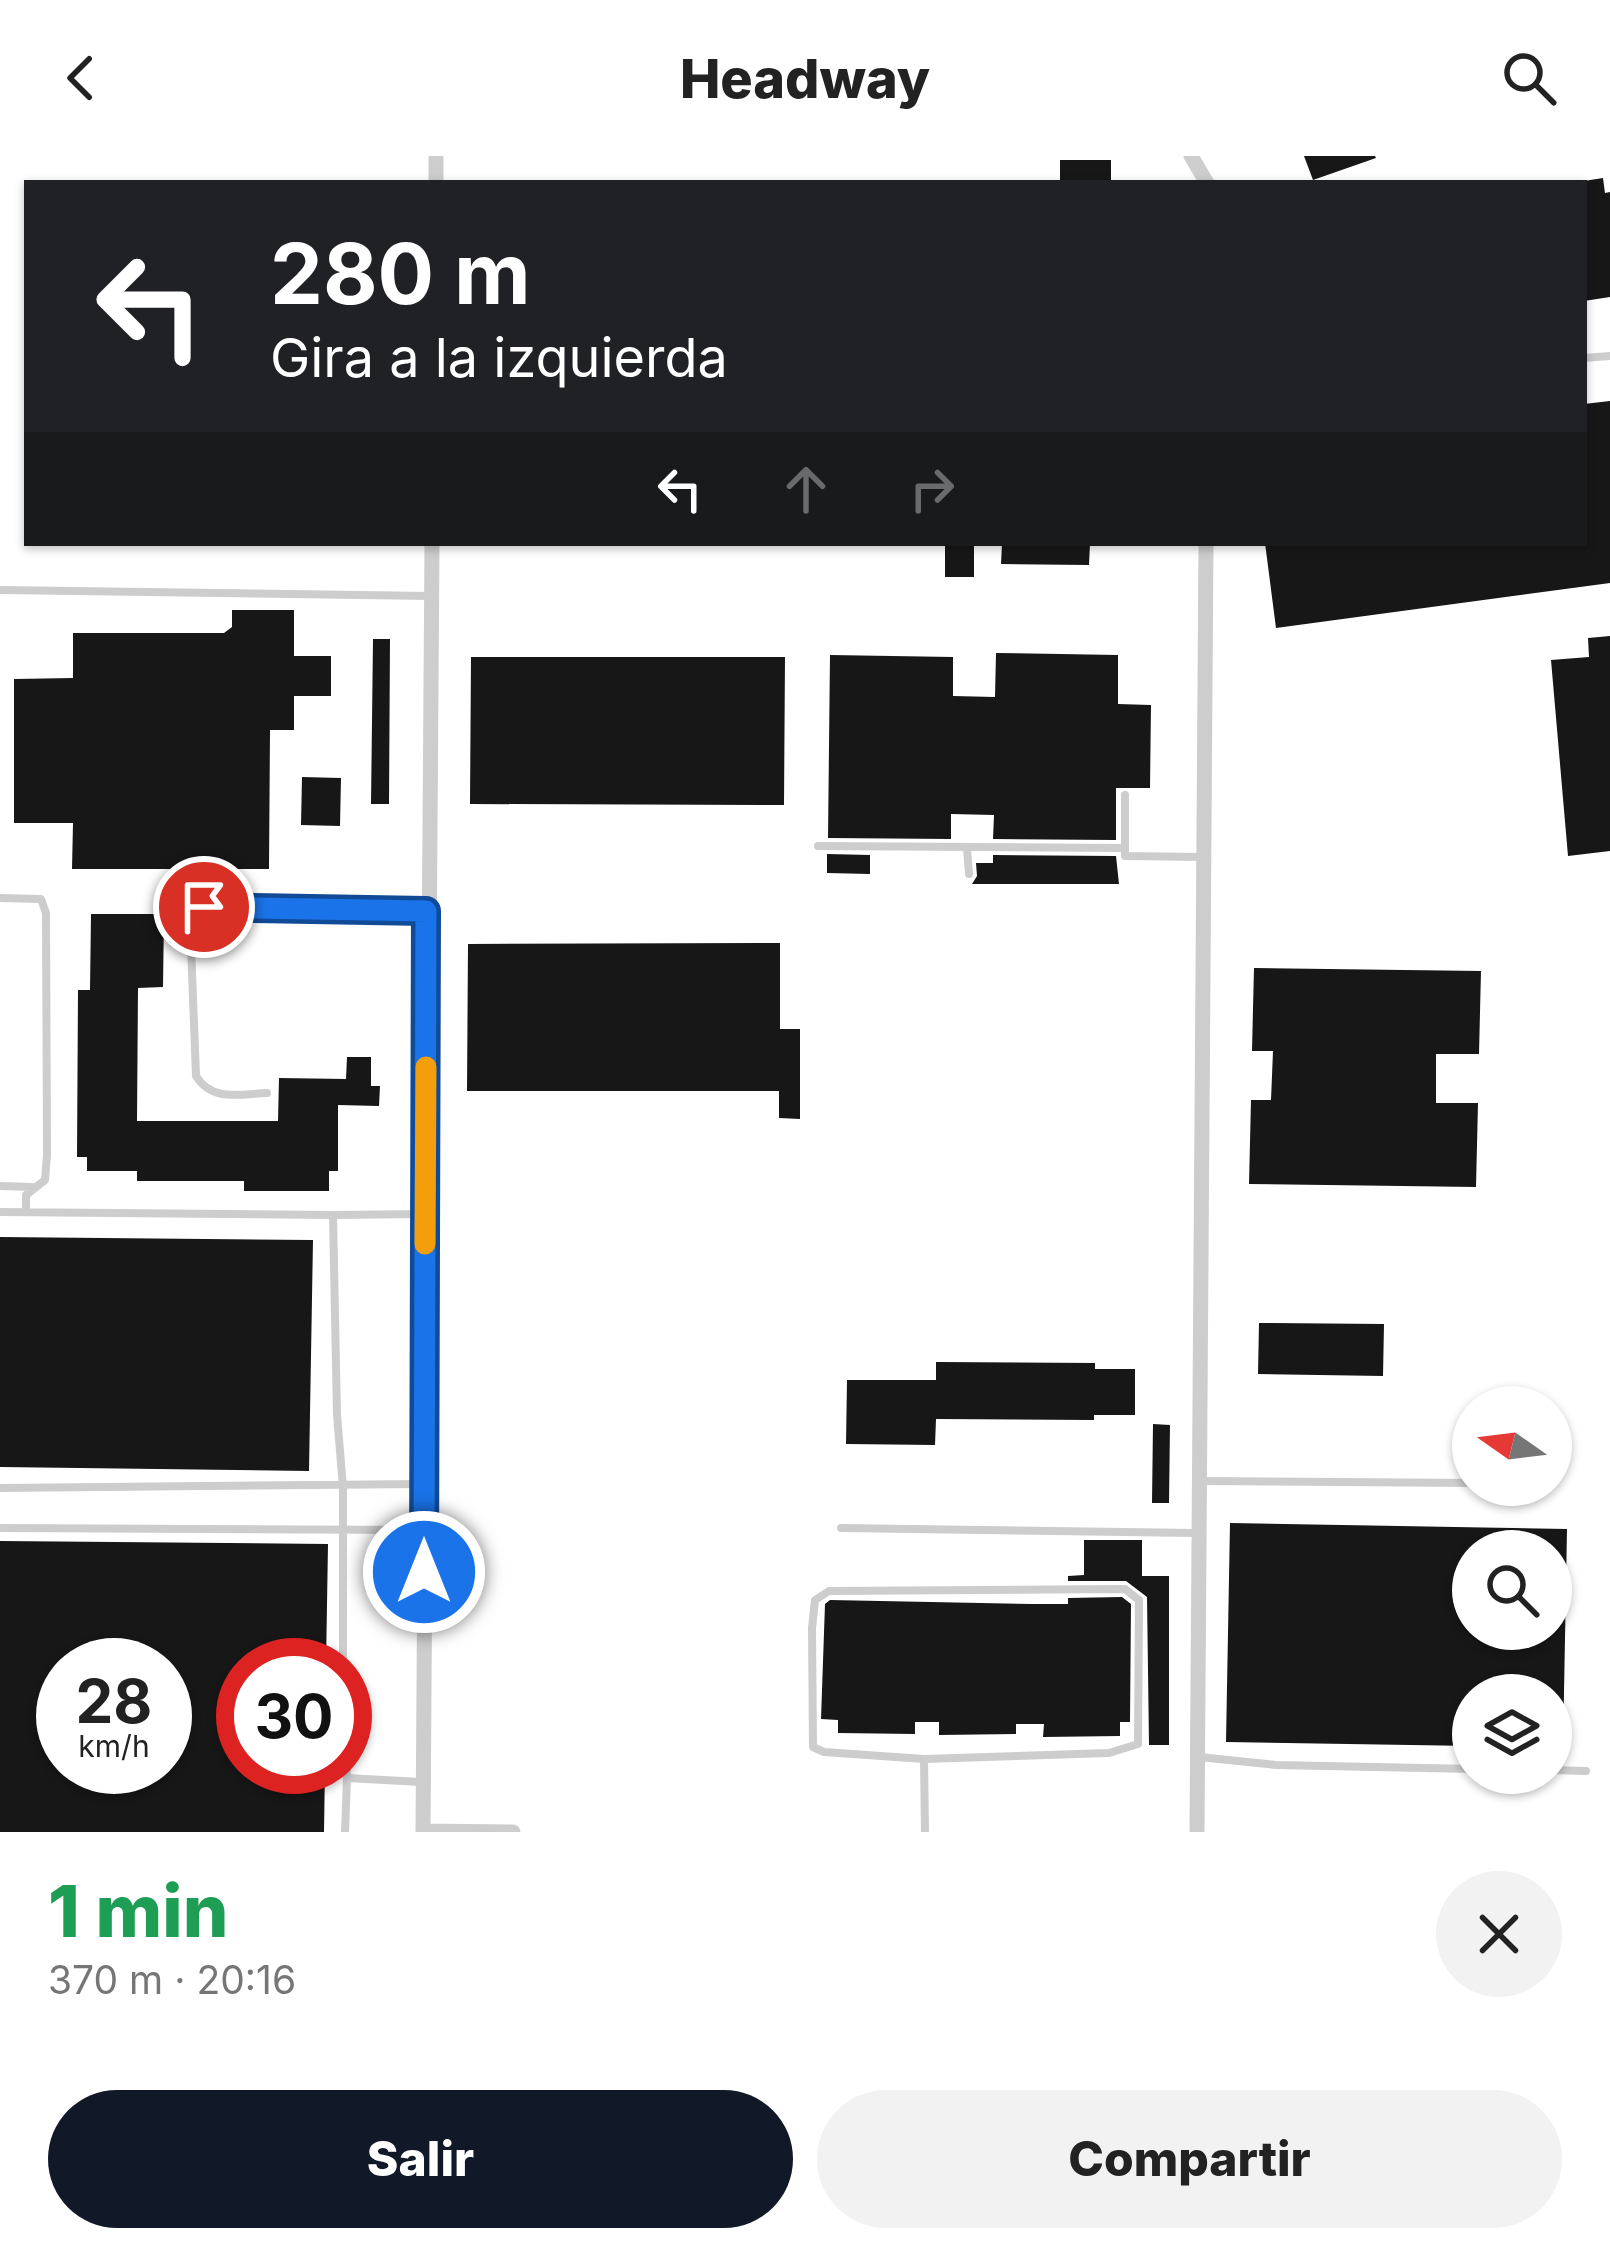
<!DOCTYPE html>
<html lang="es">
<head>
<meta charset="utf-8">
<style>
	:root { --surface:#fff; --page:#f2f2f2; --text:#222; --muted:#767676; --accent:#111827 }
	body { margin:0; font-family:Inter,sans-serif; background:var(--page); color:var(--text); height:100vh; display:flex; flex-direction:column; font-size:45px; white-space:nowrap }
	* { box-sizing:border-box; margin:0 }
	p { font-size:39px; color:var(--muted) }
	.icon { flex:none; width:66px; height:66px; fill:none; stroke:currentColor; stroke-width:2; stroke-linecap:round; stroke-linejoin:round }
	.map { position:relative; height:1676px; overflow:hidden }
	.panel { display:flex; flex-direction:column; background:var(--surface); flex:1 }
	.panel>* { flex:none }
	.hud { position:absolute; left:24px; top:24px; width:1563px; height:366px; border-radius:0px; box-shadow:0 3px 9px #0004; background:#202124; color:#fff; overflow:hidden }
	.needle { width:78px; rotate:284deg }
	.controls { position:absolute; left:1452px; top:1230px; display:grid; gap:24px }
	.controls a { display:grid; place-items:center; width:120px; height:120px; border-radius:50%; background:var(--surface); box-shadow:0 3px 9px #0004; font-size:60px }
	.speed { position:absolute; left:36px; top:1482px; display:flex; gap:24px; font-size:60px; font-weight:700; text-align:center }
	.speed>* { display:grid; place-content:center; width:156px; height:156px; border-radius:50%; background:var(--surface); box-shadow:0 3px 9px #0004; line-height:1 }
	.speed small { font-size:30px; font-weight:400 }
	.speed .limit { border:18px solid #d22; background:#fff; color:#111 }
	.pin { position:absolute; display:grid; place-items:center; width:102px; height:102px; color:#fff; margin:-51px; border:6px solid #fff; border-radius:50%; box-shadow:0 3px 12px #0007 }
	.me { position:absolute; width:132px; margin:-66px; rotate:0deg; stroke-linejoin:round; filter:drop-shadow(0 0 9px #0008) }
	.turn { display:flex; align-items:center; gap:42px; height:252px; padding:0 48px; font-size:54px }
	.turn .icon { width:156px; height:156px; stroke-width:2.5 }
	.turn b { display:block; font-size:84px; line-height:102px }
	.lanes { display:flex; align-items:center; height:114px; padding:0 48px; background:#0003; justify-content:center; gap:60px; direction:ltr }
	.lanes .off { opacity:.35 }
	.round { display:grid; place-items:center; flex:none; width:126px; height:126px; border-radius:63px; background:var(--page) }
	.overview { display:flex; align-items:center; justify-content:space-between; height:204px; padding:0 48px }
	h1 { font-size:72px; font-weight:800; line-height:90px; color:#1e9e55 }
	.action { display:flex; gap:24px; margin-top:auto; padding:24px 48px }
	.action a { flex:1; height:138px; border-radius:72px; background:var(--accent); color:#fff; font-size:48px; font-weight:800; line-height:138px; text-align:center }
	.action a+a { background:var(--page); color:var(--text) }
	header { display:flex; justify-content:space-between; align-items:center; height:156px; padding:0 48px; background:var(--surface); font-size:54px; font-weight:800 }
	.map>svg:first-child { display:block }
	.building { fill:#171717; fill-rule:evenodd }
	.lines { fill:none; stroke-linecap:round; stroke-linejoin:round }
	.service { stroke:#cdcdcd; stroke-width:8 }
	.minor { stroke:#cdcdcd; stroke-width:15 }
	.route-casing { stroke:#114b97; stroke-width:30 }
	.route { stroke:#1a73e8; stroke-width:21 }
	.slow { stroke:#f59e0b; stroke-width:21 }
</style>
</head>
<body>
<header><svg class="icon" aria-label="back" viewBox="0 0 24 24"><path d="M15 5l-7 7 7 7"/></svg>Headway<svg class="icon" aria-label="search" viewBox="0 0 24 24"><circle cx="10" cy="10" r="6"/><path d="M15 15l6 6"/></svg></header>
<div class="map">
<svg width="1610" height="1676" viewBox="0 0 1610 1676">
	<rect width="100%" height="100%" fill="#fff"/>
	<path class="building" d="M1304,0H1375L1376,2L1313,24Z
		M1060,4H1111V27L1060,24Z
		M1603,22L1605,37L1610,36V141L1584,145V25Z
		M1610,245V427L1276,472L1265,387H1584V248Z
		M945,387H974V421H945Z
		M1002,387H1090L1089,409L1001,408Z
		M232,454H294V500H331V540H294V574H270L269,713H72L73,667H14V523L73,522V477H224L232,471Z
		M1610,480V695L1568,700L1551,504L1589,501L1588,482Z
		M373,483H390L389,648H371Z
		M996,497L1118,499V548L1151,549L1150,632H1116V684L993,683L994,659L951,658V683L828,682L830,499L953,501V540L995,541Z
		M471,501H785L784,649L470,648Z
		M302,621L341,622L340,670L301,669Z
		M827,698L870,699V718L827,717Z
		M993,699L1116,700L1119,728H972L977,720L976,707H993Z
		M91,758H164L163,831L138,832L137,965H278L279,922L346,923L347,901H371V930H380L379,950L338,949V1015H329V1035H244V1025H137V1015H87V1001H77L78,834H90Z
		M780,787V873H800V963L779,962V935H467L468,788Z
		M1254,812L1481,815L1479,898H1436V947H1478L1476,1031L1249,1028L1251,944H1271L1273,895H1252Z
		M0,1081L313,1084L309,1315L0,1311Z
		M1259,1167L1384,1168L1383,1220L1258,1218Z
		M936,1206L1095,1207V1213H1135V1259H1094V1264L936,1263L935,1289L846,1288L847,1224H936Z
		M1153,1268L1170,1269L1169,1347H1152Z
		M1230,1367L1567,1373L1563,1591H1551V1539H1473V1590L1226,1586ZM1473,1395H1551V1473H1473Z
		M1084,1384H1142V1420H1169V1589H1149L1147,1441L1126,1425H1068V1420L1084,1419Z
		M0,1385L328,1388L326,1509H243V1611H325L324,1676H0ZM63,1509H165V1611H63Z
		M1122,1441L1131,1448L1130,1566H1120V1580L1043,1581L1044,1568H1016V1578L939,1579V1566H915V1578L838,1577V1564L821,1563L825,1448L830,1444L1032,1448H1068V1442Z"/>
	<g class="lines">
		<path class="service" d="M1584,202L1610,200
			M0,434L430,440
			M1125,639V700L1202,701
			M818,690L1125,692
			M967,693L969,718
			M0,742L41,743L46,757L47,999L45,1024L26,1039V1056
			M267,937C240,938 212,946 196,920L190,763L204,751L426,755
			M0,1030L33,1031
			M0,1056L333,1059L337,1259L343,1331V1509
			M333,1059L425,1058
			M1200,1325L1473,1327
			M0,1332L423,1328
			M0,1372L424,1374
			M841,1372L1196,1377
			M1125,1433L1139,1444L1138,1588L1109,1597L924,1603L824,1596L813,1591L812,1472L815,1444L829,1435Z
			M345,1571L347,1622L421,1626
			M1199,1601L1276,1609L1473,1613
			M924,1603L925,1676
			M1551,1614L1586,1615
			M345,1676L347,1622"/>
		<path class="minor" d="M1191,0L1207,27
			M436,27V0
			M423,1675L513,1676
			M423,1676L432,387
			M1197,1676L1206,387"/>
	</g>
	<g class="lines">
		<defs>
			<path id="route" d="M204,751L426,755L424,1416"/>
		</defs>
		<use href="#route" class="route-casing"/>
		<use href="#route" class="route"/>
		<path class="slow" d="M425,1088L426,911"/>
	</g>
</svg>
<div class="controls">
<a><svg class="needle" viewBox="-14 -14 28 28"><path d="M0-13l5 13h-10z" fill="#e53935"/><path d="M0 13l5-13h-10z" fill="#767676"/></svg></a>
<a><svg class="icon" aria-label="search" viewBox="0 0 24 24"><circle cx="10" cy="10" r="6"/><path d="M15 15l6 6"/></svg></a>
<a><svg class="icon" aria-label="layers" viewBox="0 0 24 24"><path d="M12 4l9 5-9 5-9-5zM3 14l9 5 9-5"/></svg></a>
</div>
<div class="speed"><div>28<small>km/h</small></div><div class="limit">30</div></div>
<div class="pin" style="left:204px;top:751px;background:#d93025"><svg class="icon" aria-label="arrive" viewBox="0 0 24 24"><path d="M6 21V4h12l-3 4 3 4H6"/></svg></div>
<svg class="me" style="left:424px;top:1416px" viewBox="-20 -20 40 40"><circle r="17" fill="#1a73e8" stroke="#fff" stroke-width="3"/><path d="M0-11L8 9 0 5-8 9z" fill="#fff"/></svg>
<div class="hud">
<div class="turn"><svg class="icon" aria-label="left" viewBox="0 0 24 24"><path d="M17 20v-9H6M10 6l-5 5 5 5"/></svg><div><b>280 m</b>Gira a la izquierda</div></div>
<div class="lanes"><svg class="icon" aria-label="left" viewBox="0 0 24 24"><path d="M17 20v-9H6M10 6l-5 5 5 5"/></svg><svg class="icon off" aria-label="ahead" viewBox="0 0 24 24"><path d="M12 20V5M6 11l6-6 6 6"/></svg><svg class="icon off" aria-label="right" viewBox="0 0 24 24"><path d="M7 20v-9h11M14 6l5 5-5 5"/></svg></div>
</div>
</div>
<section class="panel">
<div class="overview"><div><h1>1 min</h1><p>370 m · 20:16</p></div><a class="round"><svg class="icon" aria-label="close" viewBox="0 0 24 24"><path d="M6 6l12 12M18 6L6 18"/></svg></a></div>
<div class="action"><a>Salir</a><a>Compartir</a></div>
</section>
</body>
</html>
